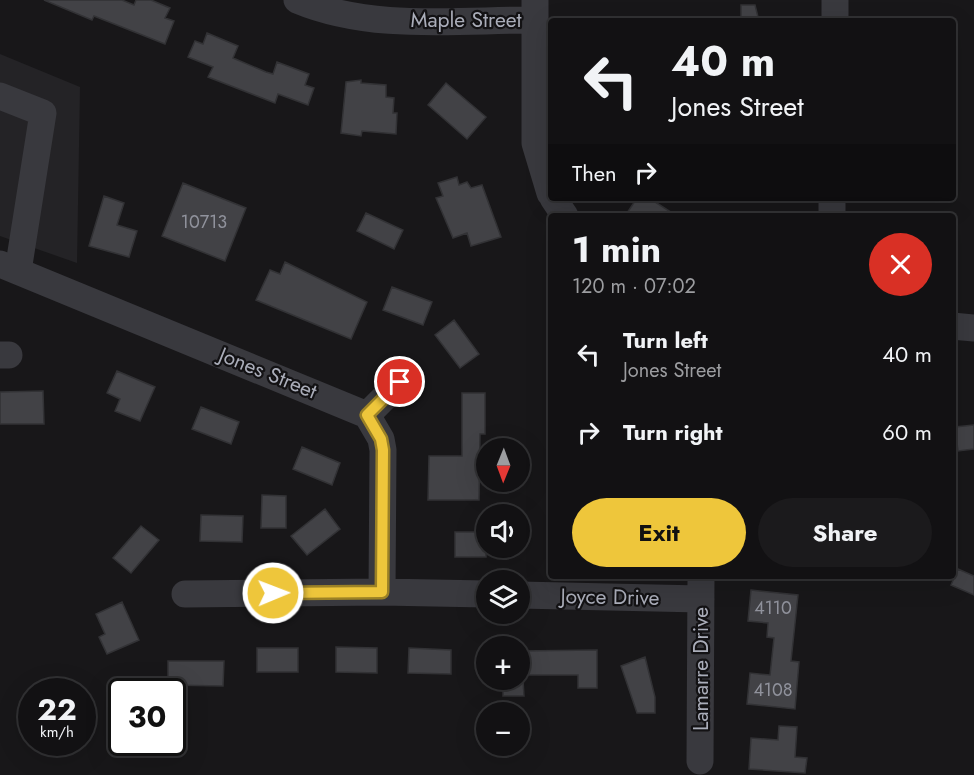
<!DOCTYPE html>
<html lang="en">
<head>
<meta charset="utf-8">
<style>
	:root { --surface:#121113; --page:#1b1a1c; --text:#f1f3f6; --muted:#9c9da0; --line:#313133; --accent:#eec63b }
	body { margin:0; font-family:Jost,sans-serif; background:var(--page); color:var(--text); height:100vh; display:flex; flex-direction:column; font-size:22px; white-space:nowrap }
	* { box-sizing:border-box; margin:0 }
	p { font-size:20px; color:var(--muted) }
	.icon { flex:none; width:33px; height:33px; fill:none; stroke:currentColor; stroke-width:2; stroke-linecap:round; stroke-linejoin:round }
	.map { position:relative; flex:1; overflow:hidden }
	.side { position:absolute; left:548px; top:213px; width:408px; height:366px; display:flex; flex-direction:column; background:var(--surface); border-radius:6px; box-shadow:0 6px 24px #0002,0 0 0 2px var(--line) }
	.side>* { flex:none }
	.top-card { position:absolute; left:548px; top:18px; width:408px; height:183px; border-radius:6px; box-shadow:0 6px 24px #0002,0 0 0 2px var(--line); background:#121113; color:var(--text); overflow:hidden }
	.needle { width:39px; rotate:181deg }
	.controls { position:absolute; left:476px; top:438px; display:grid; gap:12px }
	.controls a { display:grid; place-items:center; width:54px; height:54px; border-radius:50%; background:var(--surface); box-shadow:0 6px 24px #0002,0 0 0 2px var(--line); font-size:30px }
	.speed { position:absolute; left:18px; top:678px; display:flex; gap:12px; font-size:30px; font-weight:700; text-align:center }
	.speed>* { display:grid; place-content:center; width:78px; height:78px; border-radius:50%; background:var(--surface); box-shadow:0 6px 24px #0002,0 0 0 2px var(--line); line-height:1 }
	.speed small { font-size:15px; font-weight:400 }
	.speed .limit { border:3px solid #111; border-radius:9px; background:#fff; color:#111 }
	.pin { position:absolute; display:grid; place-items:center; width:51px; height:51px; color:#fff; margin:-26px; border:3px solid #fff; border-radius:50%; box-shadow:0 2px 6px #0007 }
	.me { position:absolute; width:66px; margin:-33px; rotate:89deg; stroke-linejoin:round; filter:drop-shadow(0 0 4px #0008) }
	.turn { display:flex; align-items:center; gap:21px; height:126px; padding:0 24px; font-size:27px }
	.turn .icon { width:78px; height:78px; stroke-width:2.5 }
	.turn b { display:block; font-size:42px; line-height:51px }
	.then { display:flex; align-items:center; height:57px; padding:0 24px; background:#0003; gap:12px; font-size:22px }
	.round { display:grid; place-items:center; flex:none; width:63px; height:63px; border-radius:32px; background:var(--page) }
	.headline { display:flex; align-items:center; justify-content:space-between; height:102px; padding:0 24px }
	h1 { font-size:36px; font-weight:700; line-height:45px }
	.primary-button { display:flex; gap:12px; margin-top:auto; padding:12px 24px }
	.primary-button a { flex:1; height:69px; border-radius:36px; background:var(--accent); color:#111; font-size:24px; font-weight:700; line-height:69px; text-align:center }
	.primary-button a+a { background:var(--page); color:var(--text) }
	ul { padding:0; list-style:none }
	li { display:flex; align-items:center; gap:18px; height:78px; padding:0 24px }
	li div { flex:1 }
	li b { display:block; font-size:22px }
	li em { font-style:normal }
	.map>svg:first-child { display:block }
	.built { fill:#242326 }
	.building { fill:#424246; stroke:#323235; stroke-width:1.5 }
	.lines { fill:none; stroke-linecap:round; stroke-linejoin:round }
	.minor { stroke:#39393e; stroke-width:27 }
	.route-casing { stroke:#9b8126; stroke-width:15 }
	.route { stroke:#eec63b; stroke-width:10 }
	.labels { text-anchor:middle; dominant-baseline:central; stroke-width:4.5; stroke-linejoin:round; paint-order:stroke }
	.number-label { font-size:18px; fill:#90929c }
	.street-label { font-size:21px; fill:#aaadb9; stroke:#131214 }
</style>
</head>
<body>
<div class="map">
<svg width="974" height="775" viewBox="0 0 974 775">
	<rect width="100%" height="100%" fill="#181719"/>
	<path class="built" d="M0,54L80,87L77,263L0,236Z"/>
	<path class="building" d="M44,0H122L134,5L136,0H151L170,8L165,18L174,21L165,44L94,16L92,20Z
		M741,5H755L759,21H741Z
		M207,33L238,46L233,58L266,72L273,74L277,62L309,74L305,85L314,88L308,105L278,94L275,103L208,77L213,67L188,57L195,41L203,44Z
		M361,80V83L386,85V97L394,98L393,113H397L396,134L362,131L361,136L341,133L346,82Z
		M446,83L486,117L467,139L428,105Z
		M457,177L459,185L467,182L471,188L482,185L501,237L471,246L467,233L453,238L436,198L443,196L438,183Z
		M183,183L246,208L225,261L162,236Z
		M104,196L124,203L117,225L137,231L129,257L89,246Z
		M637,198H649L677,216H625Z
		M366,213L403,230L394,249L357,231Z
		M285,262L367,302L351,339L256,300L270,270L280,274Z
		M392,287L432,302L423,325L383,310Z
		M454,320L479,354L460,368L435,335Z
		M117,371L155,387L140,421L115,411L120,399L107,393Z
		M43,391L44,424H0V392Z
		M462,393H485V434H480L479,500H428L429,456H462Z
		M201,407L239,422L231,444L192,429Z
		M974,425V449L958,451L955,427Z
		M302,447L340,463L332,485L293,469Z
		M262,495L286,496V528H261Z
		M325,509L340,529L307,555L291,536Z
		M201,515L243,516L242,542L200,541Z
		M141,526L159,540L131,573L113,558Z
		M455,532H486V557H455Z
		M958,569L974,576V595L951,585Z
		M751,590L798,595L791,661L799,662L795,709L747,704L750,673L770,675L774,638L767,637L768,623L748,621Z
		M122,602L139,640L107,654L99,637L105,634L96,614Z
		M336,647L377,648V673L336,672Z
		M257,648H298V672H257Z
		M409,648L451,650V674L408,673Z
		M597,650V688H578V675H519V651Z
		M645,657L655,697V713H637L621,666Z
		M168,661H224L223,686L168,685Z
		M503,680H523L524,696H503Z
		M779,726L797,727L795,757L807,758L805,773L749,769L751,738L778,740Z"/>
	<g class="lines">
		<path class="minor" d="M297,0C371,31 456,20 535,20
			M535,0V143L550,193
			M835,21V0
			M0,96L43,113L18,271
			M553,198L565,216
			M832,216V198
			M0,264L367,415L381,439L383,450L382,592
			M952,326L974,328
			M0,355H9
			M367,415L400,382
			M185,594L382,592L486,594
			M519,595L701,599
			M700,761L701,576"/>
	</g>
	<g class="lines">
		<defs>
			<path id="route" d="M273,593L382,592L383,450L381,439L367,415L400,382"/>
		</defs>
		<use href="#route" class="route-casing"/>
		<use href="#route" class="route"/>
	</g>
	<g class="labels">
		<g class="number-label">
			<text x="204" y="222">10713</text>
			<text x="773" y="608">4110</text>
			<text x="773" y="690">4108</text>
		</g>
		<g class="street-label">
			<text x="466" y="20">Maple Street</text>
			<text transform="translate(268 373) rotate(22)">Jones Street</text>
			<text transform="translate(610 597) rotate(1)">Joyce Drive</text>
			<text transform="translate(701 669) rotate(-90)">Lamarre Drive</text>
		</g>
	</g>
</svg>
<div class="controls">
<a><svg class="needle" viewBox="-14 -14 28 28"><path d="M0-13l5 13h-10z" fill="#e53935"/><path d="M0 13l5-13h-10z" fill="#9c9da0"/></svg></a>
<a><svg class="icon" aria-label="sound" viewBox="0 0 24 24"><path d="M4 9h4l5-4v14l-5-4H4zM17 9q2 3 0 6"/></svg></a>
<a><svg class="icon" aria-label="layers" viewBox="0 0 24 24"><path d="M12 4l9 5-9 5-9-5zM3 14l9 5 9-5"/></svg></a>
<a>+</a>
<a>−</a>
</div>
<div class="speed"><div>22<small>km/h</small></div><div class="limit">30</div></div>
<div class="pin" style="left:400px;top:382px;background:#d93025"><svg class="icon" aria-label="arrive" viewBox="0 0 24 24"><path d="M6 21V4h12l-3 4 3 4H6"/></svg></div>
<svg class="me" style="left:273px;top:593px" viewBox="-20 -20 40 40"><circle r="17" fill="#eec63b" stroke="#fff" stroke-width="3"/><path d="M0-11L8 9 0 5-8 9z" fill="#fff"/></svg>
<div class="top-card">
<div class="turn"><svg class="icon" aria-label="left" viewBox="0 0 24 24"><path d="M17 20v-9H6M10 6l-5 5 5 5"/></svg><div><b>40 m</b>Jones Street</div></div>
<div class="then">Then<svg class="icon" aria-label="right" viewBox="0 0 24 24"><path d="M7 20v-9h11M14 6l5 5-5 5"/></svg></div>
</div>
<section class="side">
<div class="headline"><div><h1>1 min</h1><p>120 m · 07:02</p></div><a class="round" style="background:#d93025;color:#fff"><svg class="icon" aria-label="close" viewBox="0 0 24 24"><path d="M6 6l12 12M18 6L6 18"/></svg></a></div>
<ul>
<li><svg class="icon" aria-label="left" viewBox="0 0 24 24"><path d="M17 20v-9H6M10 6l-5 5 5 5"/></svg><div><b>Turn left</b><p>Jones Street</p></div><em>40 m</em></li>
<li><svg class="icon" aria-label="right" viewBox="0 0 24 24"><path d="M7 20v-9h11M14 6l5 5-5 5"/></svg><div><b>Turn right</b></div><em>60 m</em></li>
</ul>
<div class="primary-button"><a>Exit</a><a>Share</a></div>
</section>
</div>
</body>
</html>
